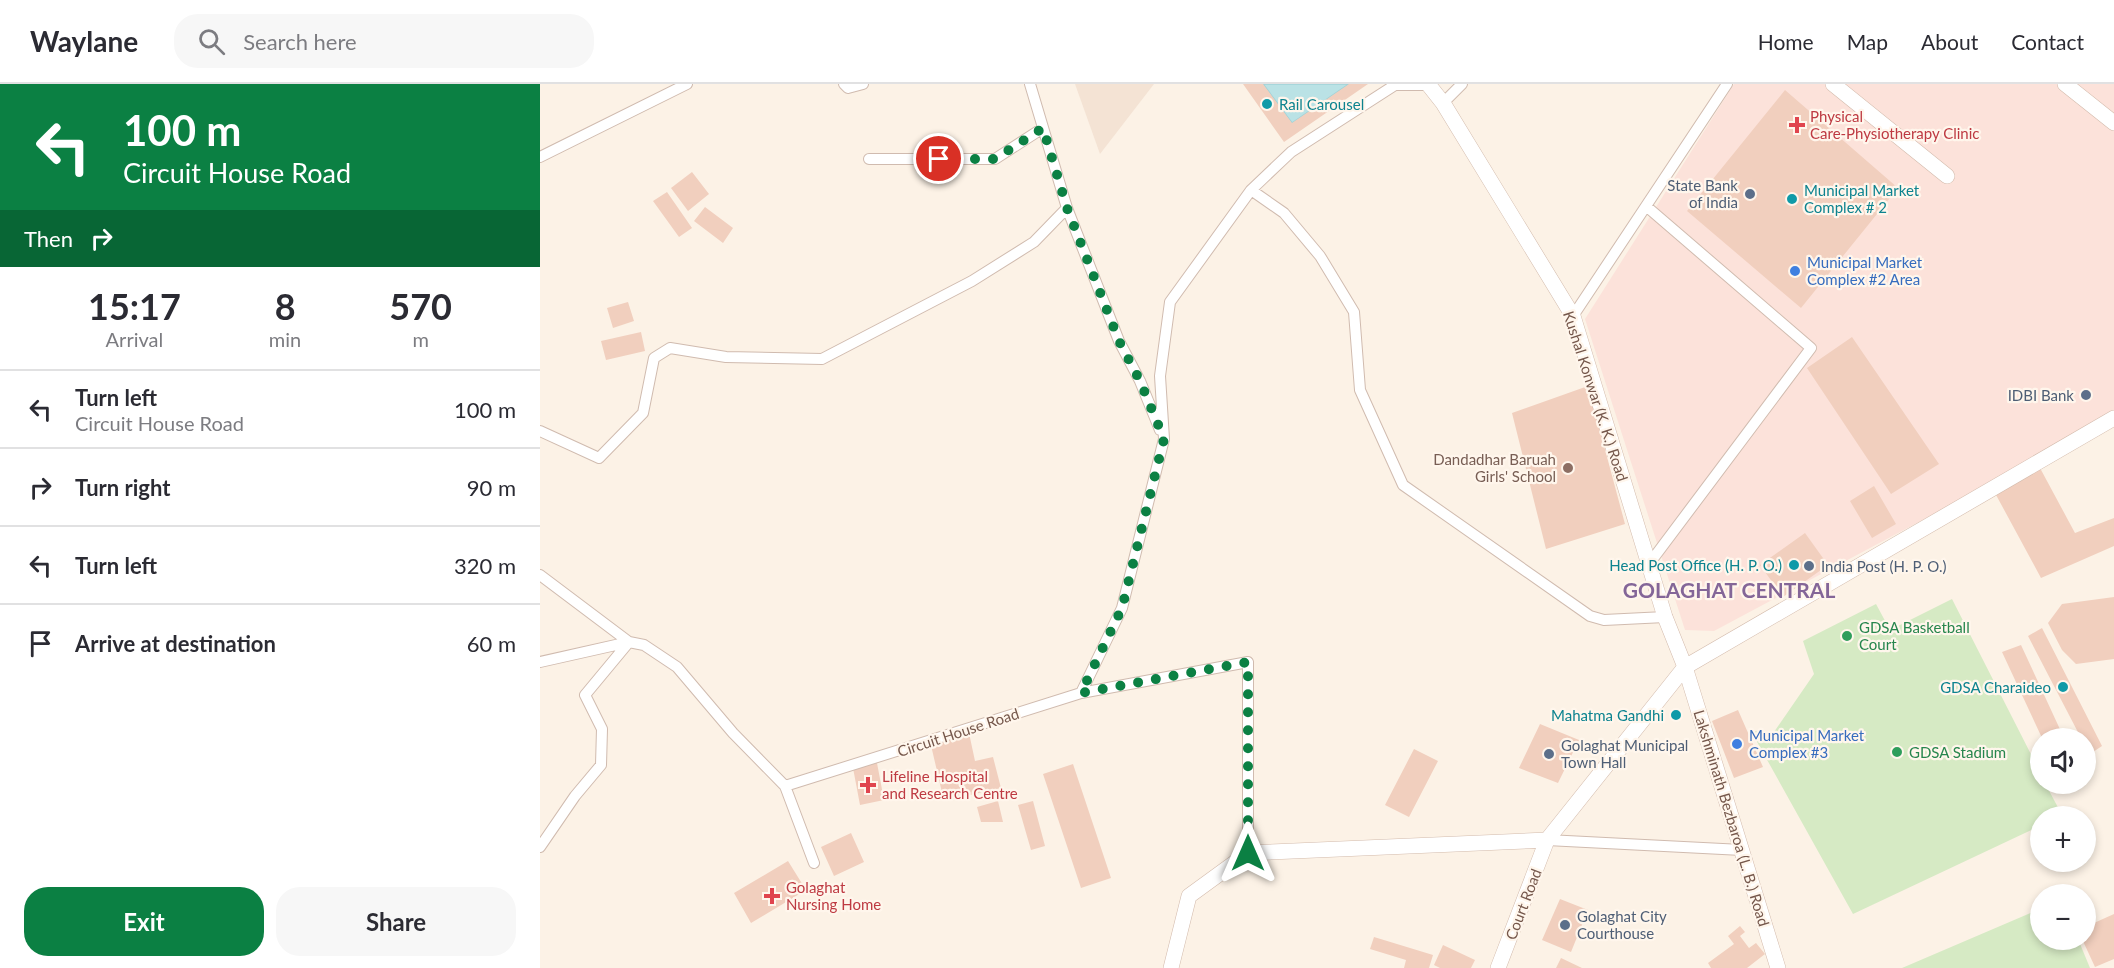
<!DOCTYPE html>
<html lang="en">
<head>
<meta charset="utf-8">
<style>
	:root { --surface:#fff; --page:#f7f7f7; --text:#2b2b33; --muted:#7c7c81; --line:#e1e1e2; --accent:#0b8043 }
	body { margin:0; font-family:Lato,sans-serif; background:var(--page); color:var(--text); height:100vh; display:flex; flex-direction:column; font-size:22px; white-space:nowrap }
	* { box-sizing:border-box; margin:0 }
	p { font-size:20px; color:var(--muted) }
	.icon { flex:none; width:33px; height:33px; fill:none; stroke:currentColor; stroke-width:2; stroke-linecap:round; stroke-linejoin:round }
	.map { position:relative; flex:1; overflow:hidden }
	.drawer { display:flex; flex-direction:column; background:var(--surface); width:540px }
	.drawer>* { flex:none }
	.guide { background:#0b8043; color:#fff; overflow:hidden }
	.fabs { position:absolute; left:1490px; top:644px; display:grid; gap:12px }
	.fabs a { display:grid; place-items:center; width:66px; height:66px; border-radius:50%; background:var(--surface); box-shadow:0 3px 9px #0003; font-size:30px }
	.pin { position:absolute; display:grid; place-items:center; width:51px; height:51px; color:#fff; margin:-26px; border:3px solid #fff; border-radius:50%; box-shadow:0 2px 6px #0007 }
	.me { position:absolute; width:66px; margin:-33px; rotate:0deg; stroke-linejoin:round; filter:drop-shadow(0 0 4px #0008) }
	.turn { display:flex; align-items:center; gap:21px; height:126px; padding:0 24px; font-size:27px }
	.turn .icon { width:78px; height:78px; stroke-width:2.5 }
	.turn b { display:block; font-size:42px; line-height:51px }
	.then { display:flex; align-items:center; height:57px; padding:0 24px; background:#0003; gap:12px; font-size:22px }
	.eta { display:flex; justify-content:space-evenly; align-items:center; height:102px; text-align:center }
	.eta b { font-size:36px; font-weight:700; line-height:42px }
	.button { display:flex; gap:12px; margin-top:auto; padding:12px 24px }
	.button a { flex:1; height:69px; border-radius:24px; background:var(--accent); color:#fff; font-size:24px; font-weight:700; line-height:69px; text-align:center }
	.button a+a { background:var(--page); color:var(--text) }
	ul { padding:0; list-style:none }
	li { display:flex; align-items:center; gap:18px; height:78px; padding:0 24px; border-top:2px solid var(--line) }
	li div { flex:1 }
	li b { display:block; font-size:22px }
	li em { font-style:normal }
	header { display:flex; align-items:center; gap:36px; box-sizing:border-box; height:84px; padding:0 30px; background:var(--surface); border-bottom:2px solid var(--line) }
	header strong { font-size:28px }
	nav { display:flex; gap:33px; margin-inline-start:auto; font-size:21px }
	.search { width:420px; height:54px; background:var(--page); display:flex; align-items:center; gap:15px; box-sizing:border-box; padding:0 21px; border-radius:24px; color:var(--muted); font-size:22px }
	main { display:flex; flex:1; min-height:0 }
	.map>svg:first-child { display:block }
	.residential { fill:#f4e3d4 }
	.commercial { fill:#fce2da }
	.green { fill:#d6eac4 }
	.water { fill:#bae2e5; stroke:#a1d2d7; stroke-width:1.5 }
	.building { fill:#f1cfbe }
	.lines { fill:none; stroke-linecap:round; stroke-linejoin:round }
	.street-casing { stroke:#d0bbaf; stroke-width:12 }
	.secondary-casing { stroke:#d3bbac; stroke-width:16 }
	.street { stroke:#fff; stroke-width:10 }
	.secondary { stroke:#fff; stroke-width:15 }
	.route { stroke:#0b8043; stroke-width:10; stroke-dasharray:0 18 }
	.culture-dot { fill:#0f9aa8; stroke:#fff6ec; stroke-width:2 }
	.health-dot { fill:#e0444e; stroke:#fff6ec; stroke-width:2 }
	.service-dot { fill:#5c6f8a; stroke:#fff6ec; stroke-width:2 }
	.shop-dot { fill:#3f7fe0; stroke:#fff6ec; stroke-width:2 }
	.education-dot { fill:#8d6e63; stroke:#fff6ec; stroke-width:2 }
	.leisure-dot { fill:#2e9e5b; stroke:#fff6ec; stroke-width:2 }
	.labels { text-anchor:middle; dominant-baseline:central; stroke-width:4.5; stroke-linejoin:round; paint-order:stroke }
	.culture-label { font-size:15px; fill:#0d838f; stroke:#fff6ec; text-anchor:end }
	.health-label { font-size:15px; fill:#be3a42; stroke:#fff6ec; text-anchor:start }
	.service-label { font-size:15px; fill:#4e5e75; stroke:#fff6ec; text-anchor:start }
	.shop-label { font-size:15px; fill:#366cbe; stroke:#fff6ec; text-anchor:start }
	.street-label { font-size:15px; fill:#75574b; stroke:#fff6ec }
	.education-label { font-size:15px; fill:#785e54; stroke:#fff6ec; text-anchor:end }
	.leisure-label { font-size:15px; fill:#27864d; stroke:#fff6ec; text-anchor:start }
	.district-label { font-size:21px; font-weight:bold; fill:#846698; stroke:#fff6ec }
</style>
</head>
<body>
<header>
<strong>Waylane</strong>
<div class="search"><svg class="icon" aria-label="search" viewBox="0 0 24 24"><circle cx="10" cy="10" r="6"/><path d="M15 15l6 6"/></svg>Search here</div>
<nav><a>Home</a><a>Map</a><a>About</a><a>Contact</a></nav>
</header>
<main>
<section class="drawer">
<div class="guide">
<div class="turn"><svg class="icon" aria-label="left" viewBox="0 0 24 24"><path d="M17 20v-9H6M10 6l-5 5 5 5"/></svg><div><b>100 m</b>Circuit House Road</div></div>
<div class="then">Then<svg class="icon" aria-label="right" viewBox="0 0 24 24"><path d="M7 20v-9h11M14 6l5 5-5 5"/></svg></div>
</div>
<div class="eta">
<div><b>15:17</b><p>Arrival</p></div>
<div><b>8</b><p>min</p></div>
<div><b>570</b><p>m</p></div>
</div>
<ul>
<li><svg class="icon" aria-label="left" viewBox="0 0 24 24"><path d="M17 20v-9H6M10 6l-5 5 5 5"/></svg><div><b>Turn left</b><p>Circuit House Road</p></div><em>100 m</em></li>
<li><svg class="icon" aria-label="right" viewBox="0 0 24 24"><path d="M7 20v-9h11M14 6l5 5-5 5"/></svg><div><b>Turn right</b></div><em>90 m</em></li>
<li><svg class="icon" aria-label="left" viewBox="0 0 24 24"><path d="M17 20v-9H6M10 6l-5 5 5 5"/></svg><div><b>Turn left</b></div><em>320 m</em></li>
<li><svg class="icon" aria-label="arrive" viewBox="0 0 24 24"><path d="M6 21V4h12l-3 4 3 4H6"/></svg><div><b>Arrive at destination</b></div><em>60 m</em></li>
</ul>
<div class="button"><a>Exit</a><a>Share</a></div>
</section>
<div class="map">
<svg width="1574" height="884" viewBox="0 0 1574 884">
	<rect width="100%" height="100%" fill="#fcf2e6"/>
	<path class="residential" d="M535,0H614L560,70Z"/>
	<path class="commercial" d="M1194,0H1574V334L1174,547L1145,546L1045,235Z"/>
	<path class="green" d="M1412,515L1500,688V699H1505L1522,731L1500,732V742L1313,830L1211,647L1234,648L1274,590L1263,557L1336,520L1350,546Z
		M1500,825V855H1538L1550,884H1362Z"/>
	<path class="water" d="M723,0H809L752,39Z"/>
	<path class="building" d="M703,0H723L752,39L809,0H828L744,58Z
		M1245,6L1358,104L1261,224L1147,127Z
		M152,88L169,110L148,127L131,104Z
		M127,108L152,144L139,153L113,117Z
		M165,123L193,144L183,159L154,137Z
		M88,218L94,237L73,244L67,224Z
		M101,248L105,267L66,276L61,257Z
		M1312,253L1399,380L1351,410L1267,284Z
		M1048,302L1085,440L1006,465L972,329Z
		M1500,384L1535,449L1574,434V462L1501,494L1455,409Z
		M1334,402L1356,440L1332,454L1310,417Z
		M1265,449L1288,481L1243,513L1220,481Z
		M1574,513V575L1536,580L1522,566L1508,539L1522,520Z
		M1502,544L1562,662L1550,670L1545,654H1541L1488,552Z
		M1481,561L1524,654H1502L1462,568Z
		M1198,626L1223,683L1194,694L1172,637Z
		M1000,640L1039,656L1018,699L979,684Z
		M429,649L435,677L453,673L461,704L404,717L390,657Z
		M874,665L898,677L869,733L845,721Z
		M337,679L344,716L320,721L313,684Z
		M533,680L571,794L541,804L503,690Z
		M458,717L463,738H441L437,723Z
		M493,717L505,762L491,766L478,721Z
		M311,749L324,778L294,792L281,763Z
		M248,777L266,806L211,839L194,809Z
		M1020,815L1048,826L1031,868L1002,856Z
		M1574,830V875L1555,883L1542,855H1545V843Z
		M1200,842L1205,848L1200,852L1209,864L1216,859L1225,870L1207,884H1171L1168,879L1194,860L1188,852Z
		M834,853L893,871L889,884H864L866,876L830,865Z
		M903,861L935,876L931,884H900L894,881Z
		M1021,874L1042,884H1016Z"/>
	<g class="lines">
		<defs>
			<path id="street" d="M304,0L308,4L323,0
				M490,0L527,124L579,257L600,297L620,346
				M903,19L922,0
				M0,73L147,0
				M329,75H455L503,44
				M711,106L744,129L780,172L814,228L820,306L863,401L1050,532L1064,536L1125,533
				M1106,122L1187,0
				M1033,232L1106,122L1271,264L1109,480
				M0,347L59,374L103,329L114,274L130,264L186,273L282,275L432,197L494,158L527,124
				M0,491L89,558L45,611L62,645L61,681L35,712L0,763
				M0,578L89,558L104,561L137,583L193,649L245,702L541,609L708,578V769
				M541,609L582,524L624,355L620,292L630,218L711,106L751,68L855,1H889
				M245,702L274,779
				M1007,756L1202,766"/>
			<path id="secondary" d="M888,0L903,19L1033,232L1125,533L1145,583L1238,884
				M1293,0L1407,92
				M1525,0L1574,39
				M631,884L649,812L708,769L1007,756
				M958,884L1007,756L1145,583L1574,334"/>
		</defs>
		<use href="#street" class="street-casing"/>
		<use href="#secondary" class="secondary-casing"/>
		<use href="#street" class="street"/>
		<use href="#secondary" class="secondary"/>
	</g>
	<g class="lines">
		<path class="route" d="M399,75H455L503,44L527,124L579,257L600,297L624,355L582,524L541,609L708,578V769"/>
	</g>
	<g class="culture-dot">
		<circle cx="727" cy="20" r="6"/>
		<circle cx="1252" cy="115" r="6"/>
		<circle cx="1254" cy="481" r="6"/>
		<circle cx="1523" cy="603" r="6"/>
		<circle cx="1136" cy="631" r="6"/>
	</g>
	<g class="health-dot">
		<path d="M1254 32h6v6h6v6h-6v6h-6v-6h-6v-6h6z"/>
		<path d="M325 692h6v6h6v6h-6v6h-6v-6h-6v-6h6z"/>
		<path d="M229 803h6v6h6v6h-6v6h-6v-6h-6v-6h6z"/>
	</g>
	<g class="service-dot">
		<circle cx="1210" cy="110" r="6"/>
		<circle cx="1546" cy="311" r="6"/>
		<circle cx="1269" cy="482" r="6"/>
		<circle cx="1009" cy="670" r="6"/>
		<circle cx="1025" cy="841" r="6"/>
	</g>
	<g class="shop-dot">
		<circle cx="1255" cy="187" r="6"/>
		<circle cx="1197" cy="660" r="6"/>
	</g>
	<circle class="education-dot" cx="1028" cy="384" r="6"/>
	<g class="leisure-dot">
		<circle cx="1307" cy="552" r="6"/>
		<circle cx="1357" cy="668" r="6"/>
	</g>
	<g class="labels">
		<g class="culture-label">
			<text x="739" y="20" text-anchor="start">Rail Carousel</text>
			<text x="1264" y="106" text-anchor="start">Municipal Market<tspan x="1264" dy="17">Complex # 2</tspan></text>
			<text x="1242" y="481">Head Post Office (H. P. O.)</text>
			<text x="1511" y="603">GDSA Charaideo</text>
			<text x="1124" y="631">Mahatma Gandhi</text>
		</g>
		<g class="health-label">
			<text x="1270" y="32">Physical<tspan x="1270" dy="17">Care-Physiotherapy Clinic</tspan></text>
			<text x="342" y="692">Lifeline Hospital<tspan x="342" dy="17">and Research Centre</tspan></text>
			<text x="246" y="803">Golaghat<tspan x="246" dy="17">Nursing Home</tspan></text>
		</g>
		<g class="service-label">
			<text x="1198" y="101" text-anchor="end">State Bank<tspan x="1198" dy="17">of India</tspan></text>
			<text x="1534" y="311" text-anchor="end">IDBI Bank</text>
			<text x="1281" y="482">India Post (H. P. O.)</text>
			<text x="1021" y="661">Golaghat Municipal<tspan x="1021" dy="17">Town Hall</tspan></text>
			<text x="1037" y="832">Golaghat City<tspan x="1037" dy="17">Courthouse</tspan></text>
		</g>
		<g class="shop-label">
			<text x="1267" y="178">Municipal Market<tspan x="1267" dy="17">Complex #2 Area</tspan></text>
			<text x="1209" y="651">Municipal Market<tspan x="1209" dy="17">Complex #3</tspan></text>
		</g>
		<g class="street-label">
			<text transform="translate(1056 312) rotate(72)">Kushal Konwar (K. K.) Road</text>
			<text transform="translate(418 648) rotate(-18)">Circuit House Road</text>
			<text transform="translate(1192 734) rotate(73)">Lakshminath Bezbaroa (L. B.) Road</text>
			<text transform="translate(983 820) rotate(-69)">Court Road</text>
		</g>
		<g class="education-label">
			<text x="1016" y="375">Dandadhar Baruah<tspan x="1016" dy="17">Girls' School</tspan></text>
		</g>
		<g class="leisure-label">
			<text x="1319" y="543">GDSA Basketball<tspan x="1319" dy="17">Court</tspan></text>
			<text x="1369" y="668">GDSA Stadium</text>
		</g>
		<g class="district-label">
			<text x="1189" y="505">GOLAGHAT CENTRAL</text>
		</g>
	</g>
</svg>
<div class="fabs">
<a><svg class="icon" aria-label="sound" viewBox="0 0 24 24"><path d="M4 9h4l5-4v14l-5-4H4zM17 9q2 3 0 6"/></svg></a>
<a>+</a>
<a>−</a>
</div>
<div class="pin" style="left:399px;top:75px;background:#d93025"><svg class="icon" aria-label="arrive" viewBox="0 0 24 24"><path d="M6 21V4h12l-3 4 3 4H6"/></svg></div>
<svg class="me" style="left:708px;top:769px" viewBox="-20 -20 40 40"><path d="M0-17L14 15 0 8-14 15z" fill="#0b8043" stroke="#fff" stroke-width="4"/></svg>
</div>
</main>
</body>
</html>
